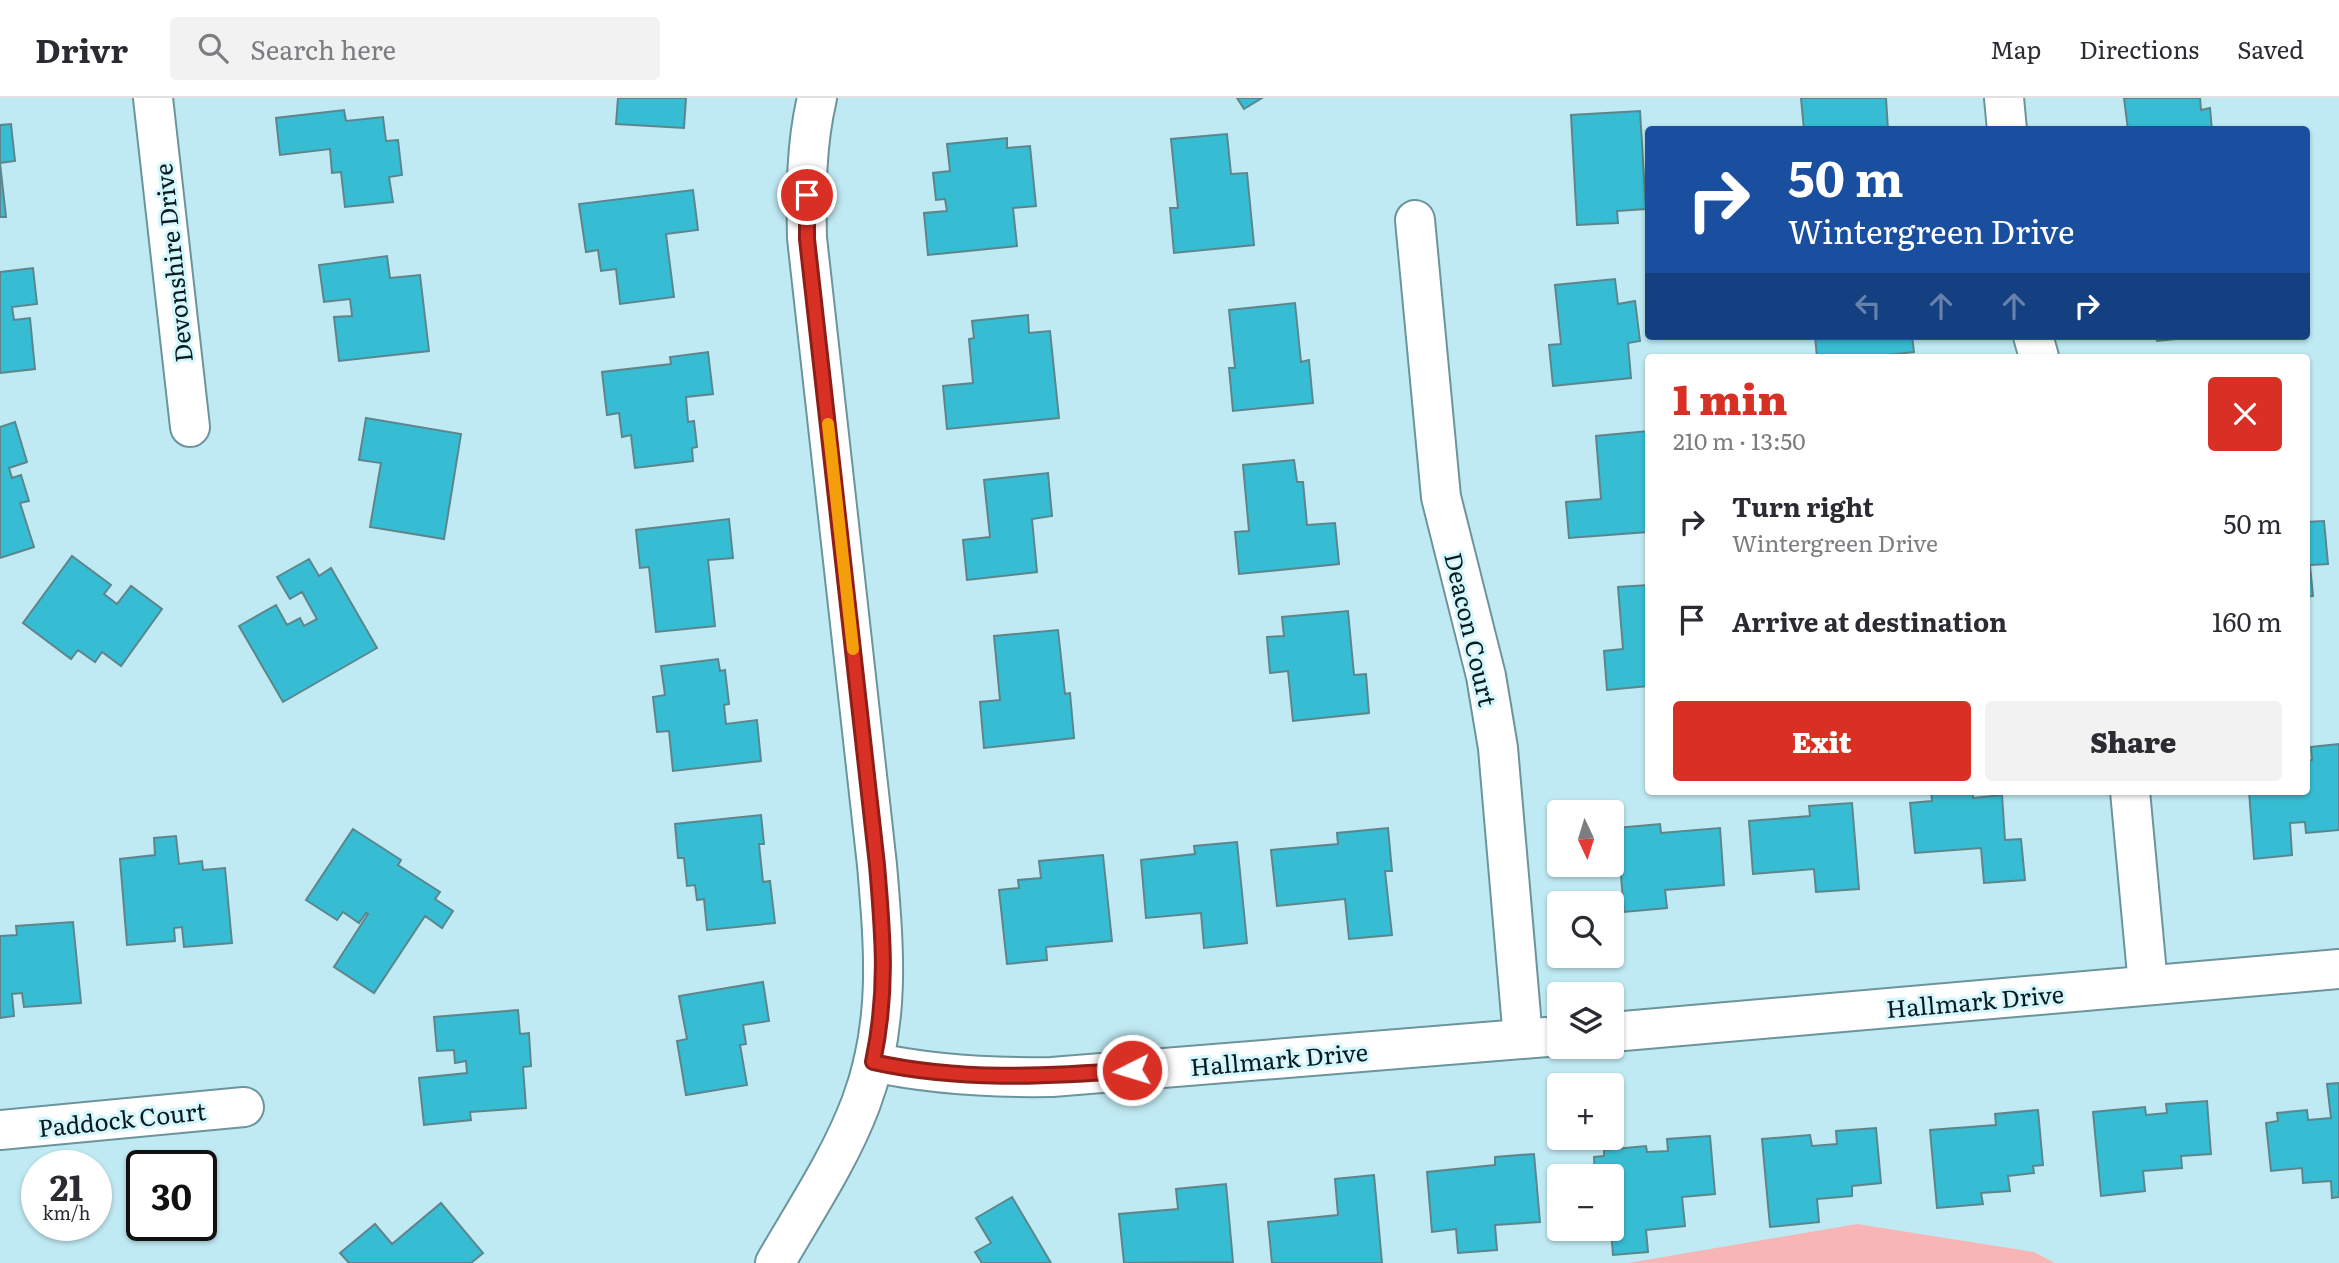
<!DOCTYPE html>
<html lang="en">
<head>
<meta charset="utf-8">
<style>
	:root { --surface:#fff; --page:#f2f2f3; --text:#2b2b33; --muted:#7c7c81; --line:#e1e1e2; --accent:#d93025 }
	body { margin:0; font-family:Literata,serif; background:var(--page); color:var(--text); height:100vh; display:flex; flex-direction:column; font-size:26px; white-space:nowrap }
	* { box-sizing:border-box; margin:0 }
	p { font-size:23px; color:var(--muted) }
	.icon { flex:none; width:38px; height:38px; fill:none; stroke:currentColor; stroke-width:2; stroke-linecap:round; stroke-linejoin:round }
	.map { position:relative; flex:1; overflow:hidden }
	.side { position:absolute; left:1645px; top:256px; width:665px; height:441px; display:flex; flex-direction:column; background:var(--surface); border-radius:7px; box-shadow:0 2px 5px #0004 }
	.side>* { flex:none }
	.banner { position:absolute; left:1645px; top:28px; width:665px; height:214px; border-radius:7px; box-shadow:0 2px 5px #0004; background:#1a4fa0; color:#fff; overflow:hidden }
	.needle { width:46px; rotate:176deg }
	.controls { position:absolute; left:1547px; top:702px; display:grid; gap:14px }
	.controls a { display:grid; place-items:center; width:77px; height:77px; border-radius:7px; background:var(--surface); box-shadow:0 2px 5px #0004; font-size:35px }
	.speed { position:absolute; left:21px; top:1052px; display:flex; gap:14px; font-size:35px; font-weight:700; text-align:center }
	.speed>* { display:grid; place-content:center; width:91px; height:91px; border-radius:50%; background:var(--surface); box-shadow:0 2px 5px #0004; line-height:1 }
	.speed small { font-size:18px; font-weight:400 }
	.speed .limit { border:4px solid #111; border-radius:10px; background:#fff; color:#111 }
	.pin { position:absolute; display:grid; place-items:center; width:60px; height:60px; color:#fff; margin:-30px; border:4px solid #fff; border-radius:50%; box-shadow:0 2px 7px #0007 }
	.me { position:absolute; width:77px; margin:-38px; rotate:265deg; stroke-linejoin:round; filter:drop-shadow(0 0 5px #0008) }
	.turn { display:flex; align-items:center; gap:24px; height:147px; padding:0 28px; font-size:32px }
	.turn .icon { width:91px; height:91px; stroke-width:2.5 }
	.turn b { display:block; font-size:49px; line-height:60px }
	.lanes { display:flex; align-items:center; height:66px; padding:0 28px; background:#0003; justify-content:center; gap:35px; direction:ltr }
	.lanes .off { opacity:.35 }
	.round { display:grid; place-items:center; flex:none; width:74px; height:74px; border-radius:7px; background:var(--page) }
	.summary { display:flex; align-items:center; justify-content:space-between; height:119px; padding:0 28px }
	h1 { font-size:42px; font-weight:800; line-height:52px; color:var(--accent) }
	.action { display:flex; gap:14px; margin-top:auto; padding:14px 28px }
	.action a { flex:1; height:80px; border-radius:7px; background:var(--accent); color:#fff; font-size:28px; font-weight:800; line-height:80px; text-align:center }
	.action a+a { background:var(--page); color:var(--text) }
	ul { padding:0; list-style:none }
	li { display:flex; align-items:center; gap:21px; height:98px; padding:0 28px }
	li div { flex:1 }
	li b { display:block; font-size:26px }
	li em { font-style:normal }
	header { display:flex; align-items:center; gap:42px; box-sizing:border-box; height:98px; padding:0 35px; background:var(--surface); border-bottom:2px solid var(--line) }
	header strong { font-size:33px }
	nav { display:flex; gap:38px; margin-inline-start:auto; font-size:24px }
	.search { width:490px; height:63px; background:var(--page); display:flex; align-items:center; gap:18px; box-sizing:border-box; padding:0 24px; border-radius:7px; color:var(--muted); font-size:26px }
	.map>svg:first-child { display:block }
	.green { fill:#f7b5b6 }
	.building { fill:#37bdd3; stroke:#5d858c; stroke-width:2 }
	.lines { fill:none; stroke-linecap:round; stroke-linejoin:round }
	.street-casing { stroke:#6c949c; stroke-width:42 }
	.street { stroke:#fff; stroke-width:38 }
	.route-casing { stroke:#8d1f18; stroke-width:18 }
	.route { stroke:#d93025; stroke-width:12 }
	.slow { stroke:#f59e0b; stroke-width:12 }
	.labels { text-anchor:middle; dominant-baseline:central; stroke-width:6; stroke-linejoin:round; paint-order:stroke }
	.street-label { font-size:24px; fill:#0a1b1e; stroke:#d4f6fd }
</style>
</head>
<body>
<header>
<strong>Drivr</strong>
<div class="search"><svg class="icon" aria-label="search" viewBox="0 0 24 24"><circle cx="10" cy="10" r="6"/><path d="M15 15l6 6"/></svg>Search here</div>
<nav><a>Map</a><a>Directions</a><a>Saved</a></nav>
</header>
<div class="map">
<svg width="2339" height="1165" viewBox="0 0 2339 1165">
	<rect width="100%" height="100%" fill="#c0eaf3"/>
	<path class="green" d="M1857,1126L2034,1154L2055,1165H1628Z"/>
	<path class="building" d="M618,0H686L684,30L616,26Z
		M1237,0H1262L1244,11Z
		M1801,0H1886L1888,32H1804Z
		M2124,0H2200L2201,12L2210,10L2212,32H2128Z
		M344,12L346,23L383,19L386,43L398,42L402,77L389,79L393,104L345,109L341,74L332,75L330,51L280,57L276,20Z
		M1640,13L1646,111L1617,113L1618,125L1577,127L1571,17Z
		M11,26L15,63L0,65V27Z
		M1227,36L1231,76L1247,75L1254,147L1174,155L1170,110H1178L1171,41Z
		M1007,40V50L1030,48L1036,108L1013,110L1017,148L928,157L924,115L947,113L945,101L936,102L933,75L950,73L947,46Z
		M0,65L6,119H0Z
		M693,92L698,132L666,136L674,199L620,206L616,171L601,173L598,152L586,154L579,106Z
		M387,158L390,180L420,177L429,253L339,263L334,219L352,218L350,201L324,204L319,167Z
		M33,170L37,206L12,209L14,222L30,220L35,271L0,275V174Z
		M1615,181L1618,206L1635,203L1640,243L1628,245L1631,280L1553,288L1549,247L1561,246L1555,187Z
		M1295,205L1301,264L1309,262L1313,305L1233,313L1229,270H1235L1229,212Z
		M1028,217L1029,235L1050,233L1059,320L947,331L943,288L973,285L969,241L974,240L972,223Z
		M1815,238H1912L1914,254L1869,259H1817Z
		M2157,238H2206L2157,243Z
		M708,254L713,296L686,299L688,324L694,323L697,349L692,350L693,363L635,370L631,337L622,339L619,315L607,317L602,274L671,266L670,259Z
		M366,320L461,336L444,441L370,429L381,365L359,362Z
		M15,324L27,364L9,370L12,380L21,377L29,403L20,405L34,449L0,460V329Z
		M1648,333V434L1569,440L1566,404L1601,401L1596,338Z
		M1294,362L1297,384H1303L1307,427L1335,425L1339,466L1239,476L1235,434L1249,433L1243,367Z
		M1048,375L1052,418L1032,421L1037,474L967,482L963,442L990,439L984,382Z
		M729,421L733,460L708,462L715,528L656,534L649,469L640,470L636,432Z
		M2324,423L2328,466L2310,467L2313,498L2306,499V424Z
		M72,458L111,487L104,496L117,506L131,488L162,511L121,568L102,554L95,564L78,552L71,561L23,525Z
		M309,461L319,478L331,470L377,550L283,604L239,528L276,507L287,527L300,520L304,528L317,521L302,494L290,501L277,479Z
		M1648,487V588L1607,592L1604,553L1623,551L1618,489Z
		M1348,513L1354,577L1366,576L1369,615L1293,623L1288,573L1270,575L1267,539L1284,538L1282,519Z
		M1058,532L1065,596L1070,595L1074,640L984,650L980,604L1000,602L994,538Z
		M718,561L720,573L725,572L729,606L724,607L726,626L757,622L761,663L673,673L669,633L657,634L653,599L665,597L661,568Z
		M2339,646V732L2306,735L2305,724L2290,725L2292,757L2254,761L2249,693H2306V663L2312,662L2311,649Z
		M1931,693H1973V700L2002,697L2005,742L2021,741L2025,782L1984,785L1981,750L1915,755L1910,705L1932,703Z
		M1852,705L1859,791L1816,794L1814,771L1753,776L1749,723L1810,718L1809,708Z
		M761,717L764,746H759L763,784L770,783L775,825L707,832L704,801L697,802L695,787L687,788L684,760H678L675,726Z
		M1660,726L1661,735L1720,730L1724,787L1665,792L1667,810L1624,814L1617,730Z
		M1388,730L1392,773H1385L1392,837L1349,841L1345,801L1277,808L1271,752L1338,746L1337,735Z
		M353,731L401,762L398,767L440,794L435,801L453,813L442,830L425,818L374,895L334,869L368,816L366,815L359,825L343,814L337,822L306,802Z
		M176,738L179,766L202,763L203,772L225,770L232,845L184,849L182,829L174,830L175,843L127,847L120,761L155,757L154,740Z
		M1237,744L1247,845L1204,850L1201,815L1146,820L1141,762L1195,756L1194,748Z
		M1103,757L1112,843L1046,849L1047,862L1007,866L999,792L1019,790L1018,782L1041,780L1039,763Z
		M73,824L81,905L24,909L22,895L12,896L14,918L0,920V838L17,837L16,828Z
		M763,884L769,923L743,927L746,946L740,947L747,987L686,997L677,943L687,941L679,898Z
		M518,912L520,936L529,935L531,968L523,969L526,1010L470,1014L471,1022L424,1027L419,980L467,975L466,963L455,965L454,952L437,953L434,919Z
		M2339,985V1099L2332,1100L2331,1083L2303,1085L2302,1070L2271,1073L2266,1025L2278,1023L2277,1015L2307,1012L2308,1022L2331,1020L2327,986Z
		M2207,1003L2211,1056L2181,1058L2182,1070L2143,1073L2145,1093L2101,1098L2093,1014L2145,1009L2146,1017L2167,1015L2166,1006Z
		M2038,1012L2043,1067L2033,1068L2034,1075L2008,1078L2010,1093L1981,1095L1983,1106L1937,1110L1930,1032L1996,1027L1995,1016Z
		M1876,1030L1881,1085L1852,1088V1098L1817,1101L1819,1124L1770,1129L1762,1041L1810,1037L1812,1048L1837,1046L1836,1033Z
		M1710,1038L1715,1096L1682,1099L1685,1128L1646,1132L1648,1154L1613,1157L1611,1130L1612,1078H1595L1594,1059L1604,1058V1052L1646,1048L1647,1054L1668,1053L1667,1041Z
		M1534,1056L1540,1124L1495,1127L1497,1152L1458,1155L1456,1131L1432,1134L1427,1074L1495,1067V1059Z
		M1374,1077L1382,1165H1272L1268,1124L1338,1117L1335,1081Z
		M1226,1086L1233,1164L1124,1165L1119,1116L1178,1111L1176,1091Z
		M1012,1099L1051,1165H982L975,1154L991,1145L976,1120Z
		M441,1105L483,1155L471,1165H349L340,1155L375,1126L392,1146Z"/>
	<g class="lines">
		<defs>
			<path id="street" d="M153,0L190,329
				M2004,0L2007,32
				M1415,122L1441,399L1486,578L1498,650L1523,941
				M2033,238L2039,259
				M2130,693L2148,887
				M1612,934L2339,871
				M873,964C933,977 991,980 1052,979L1559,938
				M0,1032L244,1009
				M775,1165C805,1113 840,1061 861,1005C891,925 884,849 877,767L807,140C806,93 806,47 817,0"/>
		</defs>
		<use href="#street" class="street-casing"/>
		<use href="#street" class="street"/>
	</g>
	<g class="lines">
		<defs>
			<path id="route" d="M807,97V141L877,767C883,837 888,894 873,964C959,983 1044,979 1132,972"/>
		</defs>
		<use href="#route" class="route-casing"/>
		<use href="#route" class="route"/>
		<path class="slow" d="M828,326L853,551"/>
	</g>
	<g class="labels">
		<g class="street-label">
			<text transform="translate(172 165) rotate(-96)">Devonshire Drive</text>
			<text transform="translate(1472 531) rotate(77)">Deacon Court</text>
			<text transform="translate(1975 902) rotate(-5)">Hallmark Drive</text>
			<text transform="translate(1279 960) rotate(-5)">Hallmark Drive</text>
			<text transform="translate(122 1020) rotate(-6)">Paddock Court</text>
		</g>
	</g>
</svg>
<div class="controls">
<a><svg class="needle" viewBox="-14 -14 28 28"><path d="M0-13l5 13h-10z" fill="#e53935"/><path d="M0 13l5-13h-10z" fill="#7c7c81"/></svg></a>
<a><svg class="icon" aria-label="search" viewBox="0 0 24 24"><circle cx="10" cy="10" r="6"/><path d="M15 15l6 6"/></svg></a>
<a><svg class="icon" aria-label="layers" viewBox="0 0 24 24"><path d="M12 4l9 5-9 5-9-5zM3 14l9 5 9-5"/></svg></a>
<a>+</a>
<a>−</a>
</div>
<div class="speed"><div>21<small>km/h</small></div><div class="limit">30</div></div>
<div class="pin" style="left:807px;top:97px;background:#d93025"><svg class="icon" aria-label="arrive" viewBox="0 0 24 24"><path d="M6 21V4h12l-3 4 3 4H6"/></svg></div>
<svg class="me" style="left:1132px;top:972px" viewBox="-20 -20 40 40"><circle r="17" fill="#d93025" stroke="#fff" stroke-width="3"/><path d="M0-11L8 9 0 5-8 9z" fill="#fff"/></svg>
<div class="banner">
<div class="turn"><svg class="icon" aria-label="right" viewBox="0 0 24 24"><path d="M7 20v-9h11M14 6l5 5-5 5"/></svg><div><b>50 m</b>Wintergreen Drive</div></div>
<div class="lanes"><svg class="icon off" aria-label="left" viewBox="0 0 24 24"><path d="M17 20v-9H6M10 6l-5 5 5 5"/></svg><svg class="icon off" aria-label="ahead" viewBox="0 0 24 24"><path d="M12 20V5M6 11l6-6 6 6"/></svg><svg class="icon off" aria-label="ahead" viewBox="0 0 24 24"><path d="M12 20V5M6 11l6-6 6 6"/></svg><svg class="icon" aria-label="right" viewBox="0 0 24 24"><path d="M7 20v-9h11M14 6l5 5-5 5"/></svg></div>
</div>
<section class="side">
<div class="summary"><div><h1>1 min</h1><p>210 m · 13:50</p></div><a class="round" style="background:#d93025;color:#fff"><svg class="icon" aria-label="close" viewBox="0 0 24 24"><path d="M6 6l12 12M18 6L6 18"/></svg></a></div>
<ul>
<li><svg class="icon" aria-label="right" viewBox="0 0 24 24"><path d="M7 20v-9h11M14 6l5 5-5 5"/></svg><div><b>Turn right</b><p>Wintergreen Drive</p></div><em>50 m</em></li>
<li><svg class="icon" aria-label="arrive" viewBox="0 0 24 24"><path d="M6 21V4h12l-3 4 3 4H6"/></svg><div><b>Arrive at destination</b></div><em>160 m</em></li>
</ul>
<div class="action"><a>Exit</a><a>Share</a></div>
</section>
</div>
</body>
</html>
